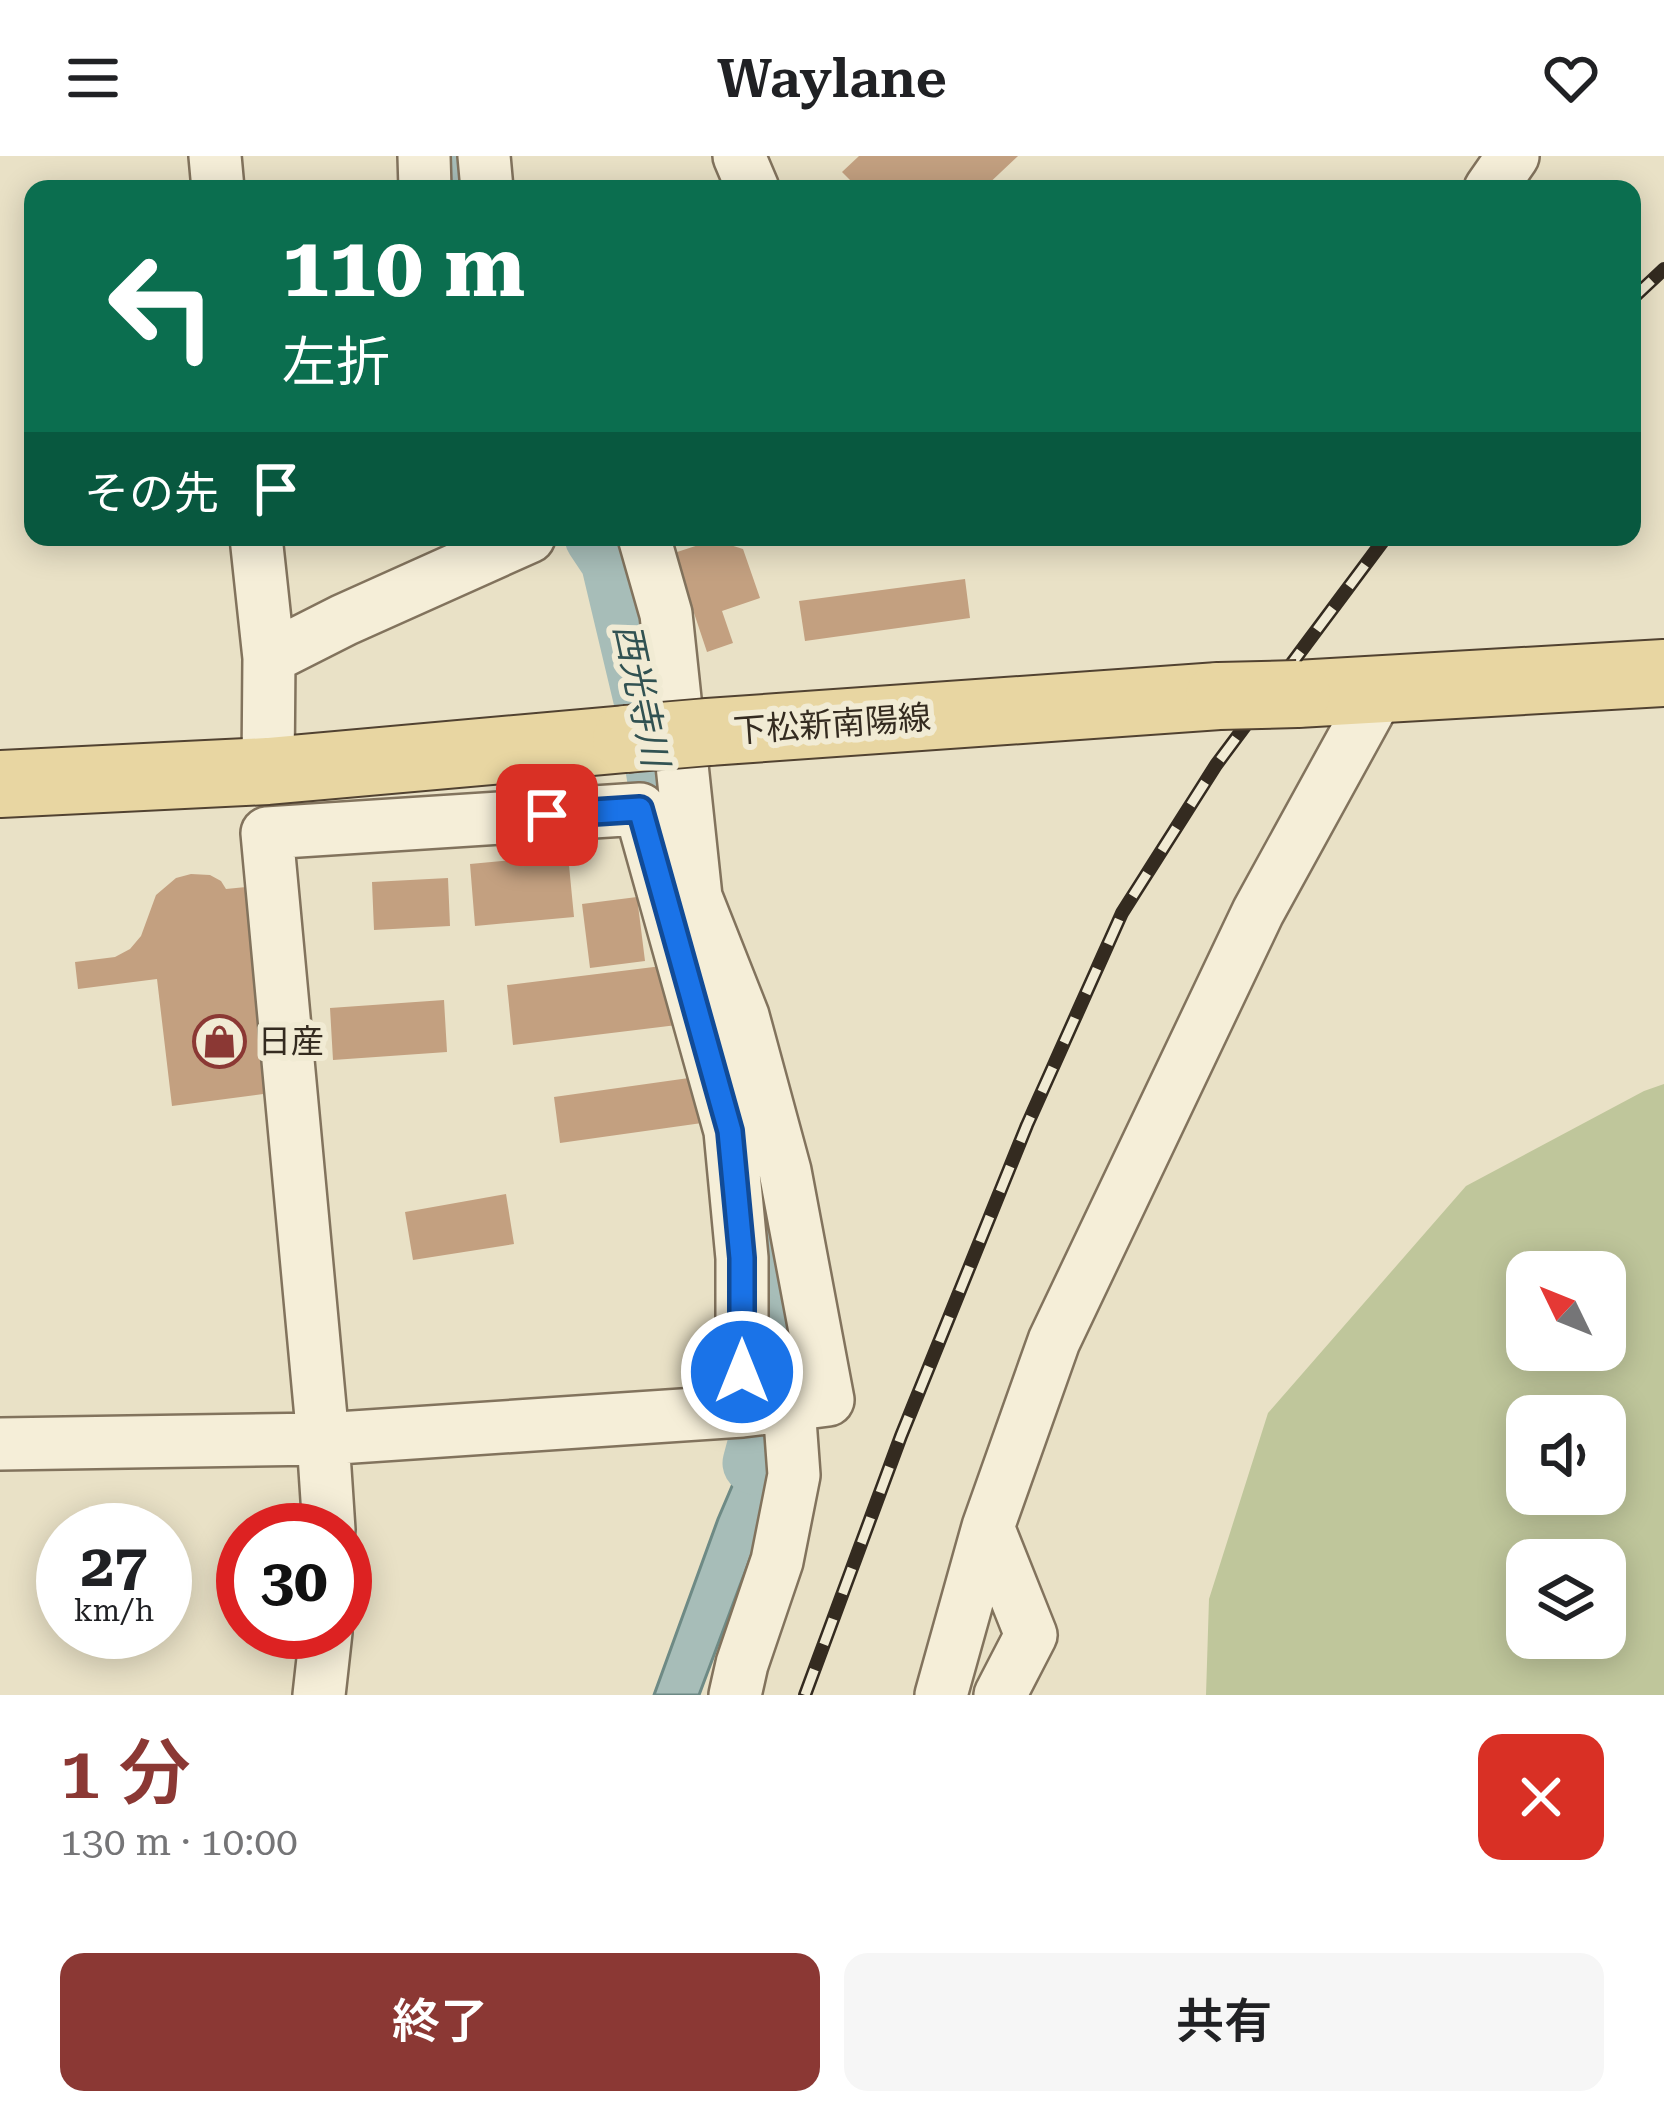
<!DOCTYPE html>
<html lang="ja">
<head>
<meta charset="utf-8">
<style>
	:root { --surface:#fff; --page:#f6f6f6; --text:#202124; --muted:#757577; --accent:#8b3834 }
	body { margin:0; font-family:"Roboto Serif","Noto Sans JP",serif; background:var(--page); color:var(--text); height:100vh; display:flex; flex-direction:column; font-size:45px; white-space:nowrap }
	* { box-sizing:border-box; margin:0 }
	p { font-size:39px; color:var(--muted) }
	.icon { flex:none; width:66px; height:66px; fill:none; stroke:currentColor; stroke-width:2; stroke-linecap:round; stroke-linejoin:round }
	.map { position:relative; height:1539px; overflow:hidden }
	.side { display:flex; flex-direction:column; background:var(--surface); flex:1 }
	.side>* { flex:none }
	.banner { position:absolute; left:24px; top:24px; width:1617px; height:366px; border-radius:24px; box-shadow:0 6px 30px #0003; background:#0b6e4f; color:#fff; overflow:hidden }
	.needle { width:78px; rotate:313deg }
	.tools { position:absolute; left:1506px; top:1095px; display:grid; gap:24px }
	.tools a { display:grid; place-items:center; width:120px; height:120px; border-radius:24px; background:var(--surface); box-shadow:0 6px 30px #0003; font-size:60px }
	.speed { position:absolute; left:36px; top:1347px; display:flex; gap:24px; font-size:60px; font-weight:700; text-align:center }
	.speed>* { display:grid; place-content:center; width:156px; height:156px; border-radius:50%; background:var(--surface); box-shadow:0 6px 30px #0003; line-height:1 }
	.speed small { font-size:30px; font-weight:400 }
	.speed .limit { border:18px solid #d22; background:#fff; color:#111 }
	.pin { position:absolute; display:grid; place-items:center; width:102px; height:102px; color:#fff; margin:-51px; border-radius:24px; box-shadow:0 6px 18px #0006 }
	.me { position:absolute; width:132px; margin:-66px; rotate:0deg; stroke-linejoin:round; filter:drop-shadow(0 0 9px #0008) }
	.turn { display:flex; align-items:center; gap:42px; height:252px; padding:0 60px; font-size:54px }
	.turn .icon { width:156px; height:156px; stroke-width:2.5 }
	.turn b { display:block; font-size:84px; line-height:102px }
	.then { display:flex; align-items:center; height:114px; padding:0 60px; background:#0003; gap:24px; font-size:45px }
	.round { display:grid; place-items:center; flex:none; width:126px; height:126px; border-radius:24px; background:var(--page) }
	.headline { display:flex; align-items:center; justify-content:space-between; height:204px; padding:0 60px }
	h1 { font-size:72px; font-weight:600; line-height:90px; color:var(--accent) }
	.primary-button { display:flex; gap:24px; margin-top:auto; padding:24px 60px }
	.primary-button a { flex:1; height:138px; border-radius:24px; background:var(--accent); color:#fff; font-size:48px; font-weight:600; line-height:138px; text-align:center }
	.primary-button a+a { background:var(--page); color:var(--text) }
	header { display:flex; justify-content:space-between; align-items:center; height:156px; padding:0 60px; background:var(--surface); font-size:54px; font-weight:600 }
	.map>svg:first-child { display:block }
	.green { fill:#bfc69b; fill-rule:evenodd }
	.water { fill:#a7bdb8; stroke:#6e8a85; stroke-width:3 }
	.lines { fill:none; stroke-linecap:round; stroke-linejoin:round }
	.river { stroke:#a7bdb8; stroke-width:63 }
	.building { fill:#c3a080 }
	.minor-casing { stroke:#82735d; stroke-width:56 }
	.major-casing { stroke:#514231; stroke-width:70 }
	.minor { stroke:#f5eed8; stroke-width:51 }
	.major { stroke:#e8d6a2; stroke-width:66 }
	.rail-casing { stroke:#342b20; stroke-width:14 }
	.rail { stroke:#f1ebd4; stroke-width:9; stroke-dasharray:27; stroke-linecap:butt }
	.major-bridge-casing { stroke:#514231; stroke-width:70; stroke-linecap:butt }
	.major-bridge { stroke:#e8d6a2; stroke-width:66 }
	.route-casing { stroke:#114b97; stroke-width:30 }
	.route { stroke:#1a73e8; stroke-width:21 }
	.labels { text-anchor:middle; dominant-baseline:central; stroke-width:12; stroke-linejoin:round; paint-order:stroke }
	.street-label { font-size:33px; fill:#342b20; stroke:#f1ebd4 }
	.poi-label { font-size:33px; fill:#342b20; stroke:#f1ebd4; text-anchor:start }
	.water-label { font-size:36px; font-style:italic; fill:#315252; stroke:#f1ebd4 }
</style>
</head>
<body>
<header><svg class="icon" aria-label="menu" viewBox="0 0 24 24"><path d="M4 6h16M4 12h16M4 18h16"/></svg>Waylane<svg class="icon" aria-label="heart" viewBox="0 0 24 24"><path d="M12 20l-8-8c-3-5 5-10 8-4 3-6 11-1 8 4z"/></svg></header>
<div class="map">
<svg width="1664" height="1539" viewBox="0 0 1664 1539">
	<rect width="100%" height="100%" fill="#e9e1c6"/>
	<path class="green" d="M1664,928V1539H1206L1209,1443L1268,1257L1466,1030L1644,935ZM1527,1116H1605V1194H1527ZM1527,1260H1605V1338H1527ZM1527,1404H1605V1482H1527Z"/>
	<path class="water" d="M774,1232L760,1376L699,1539H654L718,1363Z"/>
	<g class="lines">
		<path class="river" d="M457,0L458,33
			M596,381L612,405L647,552L672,704
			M748,973L768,1084L774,1232L754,1307"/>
	</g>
	<path class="building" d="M859,0H1018L983,33H859L842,16Z
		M714,384L743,393L760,442L722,455L733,487L707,496L674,397Z
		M965,423L970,462L805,485L799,445Z
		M568,699L574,761L475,770L470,708Z
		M191,718L210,719L221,725L226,733L257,730L278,936L172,950L157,823L78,833L75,806L115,801L130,793L141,780L156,739L176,722Z
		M448,722L450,770L374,774L372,726Z
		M637,741L645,805L590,812L582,748Z
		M670,809L677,869L513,889L507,829Z
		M444,844L447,896L333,904L330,852Z
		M696,921L702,967L560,987L554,941Z
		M506,1038L514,1088L413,1104L405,1056Z"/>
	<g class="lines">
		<defs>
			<path id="minor" d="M215,0L218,33
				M424,0L425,33
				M484,0L487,33
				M739,0L753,33
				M1490,33L1513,0
				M256,381L269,502L268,615
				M269,502L344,464L529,381
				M0,1288L323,1283L742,1255L828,1244L785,1015L743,860L696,741L666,458L644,381
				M988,1371L1031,1479L1000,1539
				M329,1374L323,1283L267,677L640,653L730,975L742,1102V1255
				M319,1539L326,1476
				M735,1539L742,1508L777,1405L794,1319L789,1250
				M941,1539L988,1371L1054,1185L1258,756L1380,534"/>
			<path id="major" d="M1297,538L1664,517
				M708,576L1219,540
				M0,628L268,615L626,583"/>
		</defs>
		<use href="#minor" class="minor-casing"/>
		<use href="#major" class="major-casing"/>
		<use href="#minor" class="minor"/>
		<use href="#major" class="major"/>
		<defs>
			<path id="rail" d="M1632,143L1664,113
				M805,1539L901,1280L1027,969L1122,757L1216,609L1386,381"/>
		</defs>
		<use href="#rail" class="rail-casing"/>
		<use href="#rail" class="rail"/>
		<defs>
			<path id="major-bridge" d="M1219,540L1297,538
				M626,583L708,576"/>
		</defs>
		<use href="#major-bridge" class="major-bridge-casing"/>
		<use href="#major-bridge" class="major-bridge"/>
	</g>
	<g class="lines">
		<defs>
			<path id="route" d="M547,659L640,653L730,975L742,1102V1216"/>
		</defs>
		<use href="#route" class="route-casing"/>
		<use href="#route" class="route"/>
	</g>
	<defs>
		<symbol id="shop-ring" viewBox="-11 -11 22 22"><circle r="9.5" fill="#f1ebd4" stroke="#8b3834" stroke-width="1.5"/><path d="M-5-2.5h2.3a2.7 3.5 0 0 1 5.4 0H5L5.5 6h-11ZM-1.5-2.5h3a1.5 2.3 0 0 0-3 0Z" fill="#8b3834"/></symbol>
	</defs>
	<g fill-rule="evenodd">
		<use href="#shop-ring" x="190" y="856" width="59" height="59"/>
	</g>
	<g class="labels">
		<g class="street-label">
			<text transform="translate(832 568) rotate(-4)">下松新南陽線</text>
		</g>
		<g class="poi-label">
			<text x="258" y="885">日産</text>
		</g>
		<g class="water-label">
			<text transform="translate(641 539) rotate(78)">西光寺川</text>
		</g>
	</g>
</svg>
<div class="tools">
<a><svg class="needle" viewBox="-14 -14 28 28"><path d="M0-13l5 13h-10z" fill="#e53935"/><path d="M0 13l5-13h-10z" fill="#757577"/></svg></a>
<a><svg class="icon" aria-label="sound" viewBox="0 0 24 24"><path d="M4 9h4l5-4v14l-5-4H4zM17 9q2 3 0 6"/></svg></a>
<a><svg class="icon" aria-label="layers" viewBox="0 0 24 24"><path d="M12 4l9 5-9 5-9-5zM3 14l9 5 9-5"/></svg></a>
</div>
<div class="speed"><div>27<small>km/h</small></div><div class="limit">30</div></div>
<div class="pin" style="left:547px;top:659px;background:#d93025"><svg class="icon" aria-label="arrive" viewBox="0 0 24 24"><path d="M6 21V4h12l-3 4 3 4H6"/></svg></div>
<svg class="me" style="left:742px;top:1216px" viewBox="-20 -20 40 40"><circle r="17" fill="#1a73e8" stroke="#fff" stroke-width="3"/><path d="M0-11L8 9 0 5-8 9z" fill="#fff"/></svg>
<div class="banner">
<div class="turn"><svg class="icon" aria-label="left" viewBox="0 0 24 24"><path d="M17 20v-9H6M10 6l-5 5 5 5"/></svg><div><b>110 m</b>左折</div></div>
<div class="then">その先<svg class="icon" aria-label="arrive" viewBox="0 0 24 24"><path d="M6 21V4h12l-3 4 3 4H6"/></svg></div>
</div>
</div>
<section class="side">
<div class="headline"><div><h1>1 分</h1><p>130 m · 10:00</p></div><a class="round" style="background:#d93025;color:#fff"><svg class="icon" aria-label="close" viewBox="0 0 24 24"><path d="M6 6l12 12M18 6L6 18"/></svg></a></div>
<div class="primary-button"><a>終了</a><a>共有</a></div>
</section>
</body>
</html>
